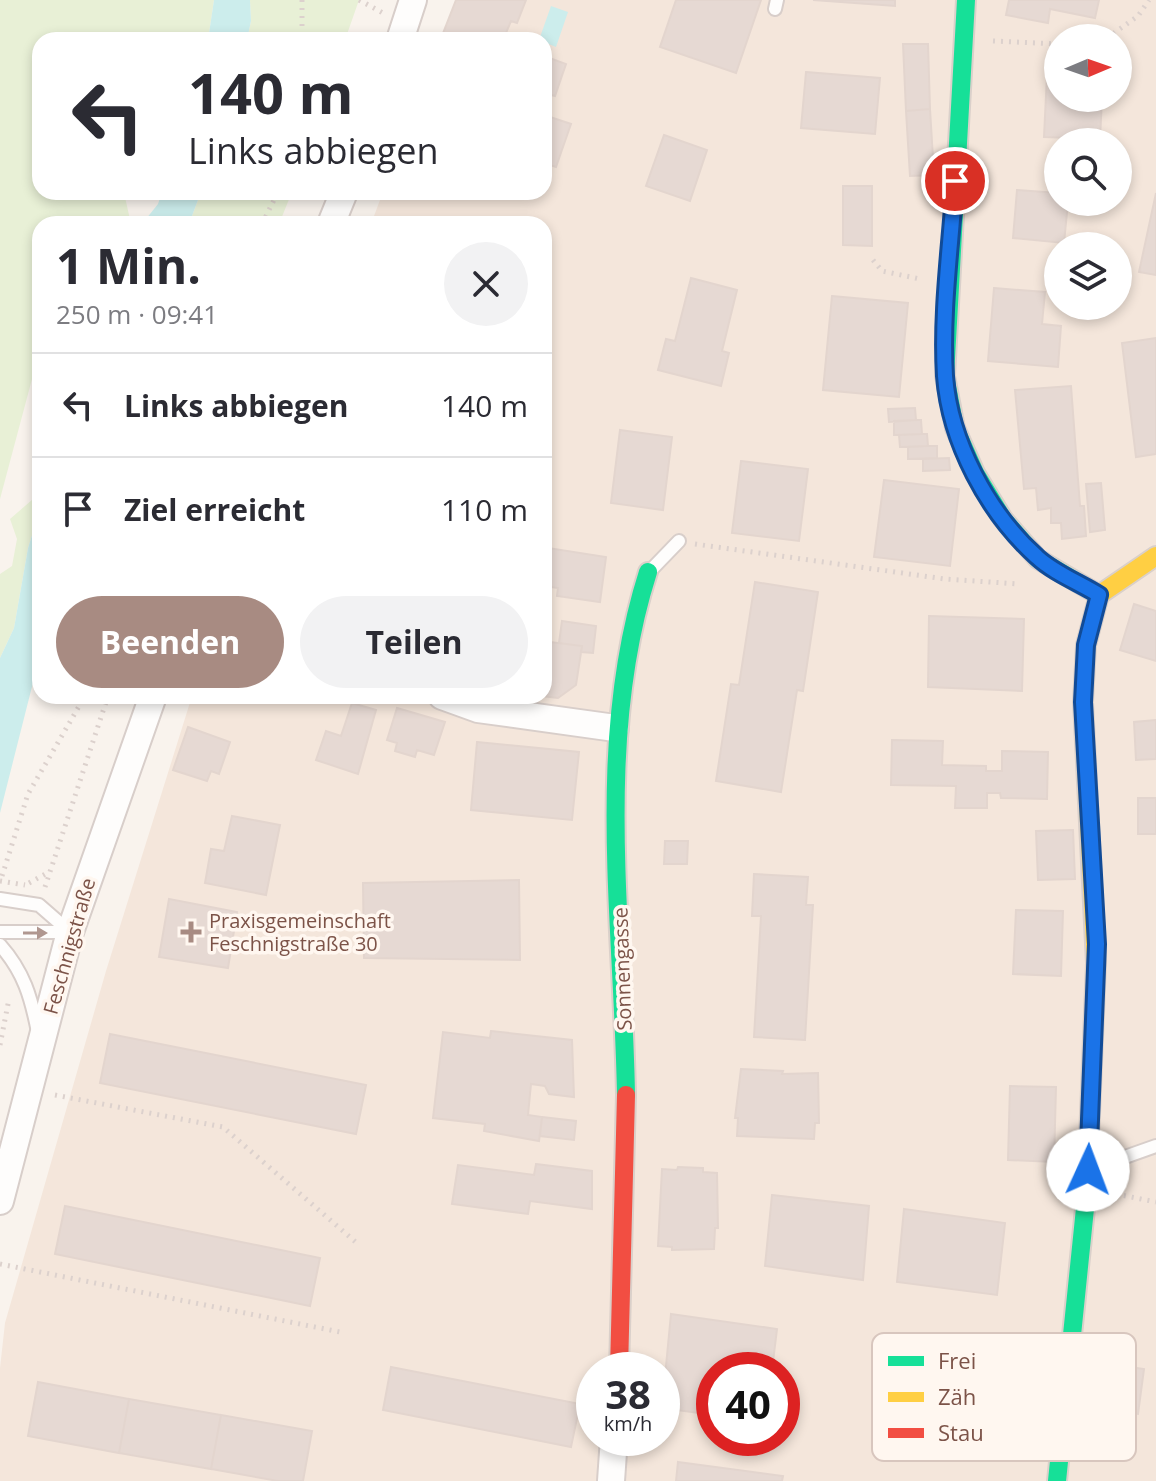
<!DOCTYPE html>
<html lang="de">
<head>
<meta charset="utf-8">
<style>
	:root { --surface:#fff; --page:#f2f2f3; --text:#2b2b33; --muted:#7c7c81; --line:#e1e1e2; --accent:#a88b82 }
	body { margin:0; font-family:"Open Sans",sans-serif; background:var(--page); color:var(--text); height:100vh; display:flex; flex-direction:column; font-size:30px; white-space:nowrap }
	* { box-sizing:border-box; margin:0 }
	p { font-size:26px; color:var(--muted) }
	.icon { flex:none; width:44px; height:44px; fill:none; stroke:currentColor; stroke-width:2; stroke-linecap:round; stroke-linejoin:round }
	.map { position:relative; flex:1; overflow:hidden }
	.sheet { position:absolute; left:32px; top:216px; width:520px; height:488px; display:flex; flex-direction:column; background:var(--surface); border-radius:24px; box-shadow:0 4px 12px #0003 }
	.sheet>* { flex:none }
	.banner { position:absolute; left:32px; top:32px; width:520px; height:168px; border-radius:24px; box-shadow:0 4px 12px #0003; background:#fff; color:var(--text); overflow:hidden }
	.needle { width:52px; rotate:88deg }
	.buttons { position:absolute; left:1044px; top:24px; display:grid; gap:16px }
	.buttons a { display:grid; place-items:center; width:88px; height:88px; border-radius:50%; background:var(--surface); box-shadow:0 4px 12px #0003; font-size:40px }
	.speed { position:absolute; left:576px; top:1352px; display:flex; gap:16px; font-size:40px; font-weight:700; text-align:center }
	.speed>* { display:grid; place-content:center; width:104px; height:104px; border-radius:50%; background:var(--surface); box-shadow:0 4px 12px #0003; line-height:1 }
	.speed small { font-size:20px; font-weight:400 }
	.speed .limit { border:12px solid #d22; background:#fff; color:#111 }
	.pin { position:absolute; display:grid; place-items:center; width:68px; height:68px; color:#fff; margin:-34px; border:4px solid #fff; border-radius:50%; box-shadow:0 2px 8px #0007 }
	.me { position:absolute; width:88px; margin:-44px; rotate:2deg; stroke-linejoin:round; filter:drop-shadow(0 0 6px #0008) }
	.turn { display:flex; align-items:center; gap:28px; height:168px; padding:0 24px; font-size:36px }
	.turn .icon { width:104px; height:104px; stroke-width:2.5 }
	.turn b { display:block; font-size:56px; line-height:68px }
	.round { display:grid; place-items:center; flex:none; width:84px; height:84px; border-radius:42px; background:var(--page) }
	.summary { display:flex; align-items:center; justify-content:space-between; height:136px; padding:0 24px }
	h1 { font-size:48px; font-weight:700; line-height:60px }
	.action { display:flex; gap:16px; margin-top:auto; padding:16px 24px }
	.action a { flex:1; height:92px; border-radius:48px; background:var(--accent); color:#fff; font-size:32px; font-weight:700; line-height:92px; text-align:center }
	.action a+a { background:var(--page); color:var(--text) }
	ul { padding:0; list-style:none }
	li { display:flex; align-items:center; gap:24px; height:104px; padding:0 24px; border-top:2px solid var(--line) }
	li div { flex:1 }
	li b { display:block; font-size:30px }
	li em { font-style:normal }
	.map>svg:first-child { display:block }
	.residential { fill:#f4e6db; fill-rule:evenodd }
	.green { fill:#e8f0d6 }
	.water { fill:#ccedec }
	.building { fill:#e6d9d3; stroke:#e3d5ce; stroke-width:2 }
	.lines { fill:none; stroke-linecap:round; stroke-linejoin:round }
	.lane-casing { stroke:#d8ceca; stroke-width:16 }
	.street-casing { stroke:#d8ceca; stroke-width:30 }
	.fast-casing { stroke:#dad0ca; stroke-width:22 }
	.slow-casing { stroke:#dad0ca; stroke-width:22 }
	.jam-casing { stroke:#dad0ca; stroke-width:22 }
	.path { stroke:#dcd1cd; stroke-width:5; stroke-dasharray:2 6; stroke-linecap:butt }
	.lane { stroke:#fefdfc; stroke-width:12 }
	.street { stroke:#fefdfc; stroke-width:26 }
	.fast { stroke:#16e098; stroke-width:18 }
	.slow { stroke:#ffcf43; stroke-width:18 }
	.jam { stroke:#f24e42; stroke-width:18 }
	.path-bridge { stroke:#dcd1cd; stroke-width:5; stroke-dasharray:2 6; stroke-linecap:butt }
	.oneway { fill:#b09790 }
	.route-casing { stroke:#114b97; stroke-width:20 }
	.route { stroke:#1a73e8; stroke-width:14 }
	.poi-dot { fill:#a88b82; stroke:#fff7f0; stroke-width:3 }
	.labels { text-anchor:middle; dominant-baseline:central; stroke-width:7; stroke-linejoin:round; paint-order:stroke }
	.poi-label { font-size:20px; fill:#7c5348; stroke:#fff7f0; text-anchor:start }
	.street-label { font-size:20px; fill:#7c5348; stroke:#fff7f0 }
	.key { fill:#fff7f0; stroke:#d8c6be; stroke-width:2 }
	.key-label { font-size:22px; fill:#7c5348 }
</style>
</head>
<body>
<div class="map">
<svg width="1156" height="1481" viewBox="0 0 1156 1481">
	<rect width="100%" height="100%" fill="#f9f3ed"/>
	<path class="residential" d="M456,0H1156V1481H0V1368L5,1323L106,971L192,696H544V224H371L383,192H544V40H441ZM1058,38H1118V98H1058ZM1058,142H1118V202H1058ZM1058,246H1118V306H1058ZM594,1370H662V1438H594ZM714,1370H782V1438H714Z"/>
	<path class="green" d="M0,0H214L208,40H40V192H140L125,197L131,224H40V349L0,499Z
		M250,0H359L345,40H247L251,21Z
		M201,192H292L279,224H189Z
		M40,471V510L28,548L14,628L0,658V574L12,566L17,539L10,519L33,499Z"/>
	<path class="water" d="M214,0H250L251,21L247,40H208Z
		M551,6L568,12L556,47L539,40Z
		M162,192H201L189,224H142L158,204Z
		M40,510V655L0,813V658L14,628L28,548Z"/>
	<path class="building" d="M456,0H526L517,23L511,21L503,40H454L442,36Z
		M676,0H761L736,73L660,47Z
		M813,0H895V6Z
		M1009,0H1099L1095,18L1050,9L1048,23L1006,15Z
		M903,44H928L930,109L906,111Z
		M544,56L566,64L555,96L544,93Z
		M806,72L880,78L875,134L801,128Z
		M1047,75H1058V98H1102L1100,139L1044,137Z
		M930,109L934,175L910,176L906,111Z
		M544,115L571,124L556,167L544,163Z
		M664,135L707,150L690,201L646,186Z
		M843,186H872V246L843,245Z
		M1017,190L1058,193V202H1068L1064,243L1013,238Z
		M1156,193V275L1139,272Z
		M691,278L737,290L722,351L729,353L721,386L658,370L666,339L675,341Z
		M994,288L1045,292L1042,324L1061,326L1058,367L988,361Z
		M832,296L908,303L899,397L823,390Z
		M1156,338V454L1136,457L1122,343Z
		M1071,386L1080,506H1084L1086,536L1062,539L1061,523H1051V508L1038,510L1036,488L1024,489L1015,390Z
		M915,408L916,420L889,422L888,409Z
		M916,420H921L922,434L894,435V421Z
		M620,430L672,437L663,510L611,503Z
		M922,434H927L928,446L900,447L899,435Z
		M928,446H937V458L908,459V447Z
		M949,458L950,470L923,471V459Z
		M741,461L808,469L799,541L732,533Z
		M884,480L959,489L950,566L874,557Z
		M1101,483L1105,530L1090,532L1086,484Z
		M548,548L606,557L600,602L557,596L558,588L544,586Z
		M755,582L818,592L803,691L797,690L781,792L716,781L731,684L739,685Z
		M1134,604L1156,611V661L1120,650Z
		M929,616L1024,619L1022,691L928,687Z
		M562,621L596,626L593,653L581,652L582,646L559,643Z
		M550,642L582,646L576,685L558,698L542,696L544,665H547Z
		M352,703L376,710L358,774L316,760L326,731L341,736Z
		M397,708L445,722L434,755L417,750L415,757L395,751L397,743L387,740Z
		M1156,720V759L1136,760L1134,722Z
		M188,727L230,742L219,774L211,771L207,781L173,770Z
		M892,740L943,741L942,765L986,766V771H1002V751L1048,752L1047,799L1001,798L1000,793H987V808H955L956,786L891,785Z
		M477,742L579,752L572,820L471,810Z
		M1138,798H1156V834H1138Z
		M232,816L280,825L266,895L205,883L211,849L224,851Z
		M1073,830L1075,879L1038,880L1036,831Z
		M665,841H688L687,864H664Z
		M754,874L808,877L806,905H813L805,1040L754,1037L761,916H752Z
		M519,880L520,960L364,958L363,883Z
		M169,899L237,912L228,968L159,957Z
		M1016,910L1063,911L1061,976L1013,974Z
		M491,1031L572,1040L574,1097L549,1094L545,1086L531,1084L528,1115L542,1117L539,1141L484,1131L485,1124L433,1118L443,1032L490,1038Z
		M110,1034L366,1085L356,1134L100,1083Z
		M741,1069L783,1071L782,1074L818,1073L819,1123H815L814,1139L737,1136L738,1118H735Z
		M1010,1086L1056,1087L1054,1162L1008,1160Z
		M542,1117L576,1121L574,1140L540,1136Z
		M536,1164L592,1171V1209L530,1201L528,1214L452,1204L458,1165L534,1175Z
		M678,1167L703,1168V1172L717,1173L718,1228H715L714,1249L672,1250V1247L658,1246L662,1169L677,1170Z
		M772,1195L869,1206L863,1280L765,1266Z
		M65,1206L320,1258L310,1306L55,1254Z
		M904,1209L1005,1223L997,1295L897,1282Z
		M671,1314L777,1329L772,1370H714V1415L662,1408Z
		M1097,1362L1144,1369L1138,1414L1091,1408Z
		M391,1367L580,1404L571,1447L383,1410Z
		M38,1382L129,1399L119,1453L28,1436Z
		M129,1399L221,1415L211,1469L119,1453Z
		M221,1415L312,1431L303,1481H278L211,1469Z
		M678,1462L783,1476L782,1481H676Z"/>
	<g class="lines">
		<defs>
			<path id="lane" d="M775,9L777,0
				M651,570L679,541
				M0,899L39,905L70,932
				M0,932H70
				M0,945C24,972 31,997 38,1032
				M1091,1169L1156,1146"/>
			<path id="street" d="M400,40L413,0
				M331,224L344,192
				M442,696L478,709L615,728
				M0,1201L70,932L153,696
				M611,1481L614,1438"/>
			<path id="fast" d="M966,0L945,376L955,428L975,473L1003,519L1038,559L1099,595
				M626,1095C623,920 594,741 648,572
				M1057,1481L1087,1189L1096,963"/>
			<path id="slow" d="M1096,963L1083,702L1086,645L1099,595L1156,556"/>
			<path id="jam" d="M619,1370L626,1095"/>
		</defs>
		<use href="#lane" class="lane-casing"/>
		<use href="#street" class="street-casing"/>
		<use href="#fast" class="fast-casing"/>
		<use href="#slow" class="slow-casing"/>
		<use href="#jam" class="jam-casing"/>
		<path class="path" d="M302,0V40
			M359,0L383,13
			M1107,38L1138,16L1149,0
			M993,41L1058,44
			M262,224L278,192
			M873,260L882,271L920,279
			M695,544L945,579L1019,584
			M2,876L28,794L85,696
			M29,883L49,872
			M45,887L108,696
			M0,1045L9,999
			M55,1095L223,1127L359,1245
			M1116,1194L1156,1202
			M0,1264L345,1333"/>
		<use href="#lane" class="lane"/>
		<use href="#street" class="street"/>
		<use href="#fast" class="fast"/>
		<use href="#slow" class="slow"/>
		<use href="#jam" class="jam"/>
		<path class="path-bridge" d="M0,881L25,885"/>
	</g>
	<defs><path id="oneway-solid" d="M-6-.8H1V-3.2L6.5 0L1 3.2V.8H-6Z" transform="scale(2)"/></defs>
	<use class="oneway" href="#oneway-solid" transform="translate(35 933)"/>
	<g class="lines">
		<defs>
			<path id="route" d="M955,181C951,245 941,312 945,376C950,442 988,513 1037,557C1054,573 1080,583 1099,595L1086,645L1083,702L1097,944L1088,1170"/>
		</defs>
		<use href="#route" class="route-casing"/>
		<use href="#route" class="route"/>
	</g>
	<path class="poi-dot" d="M187 920h8v8h8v8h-8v8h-8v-8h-8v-8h8z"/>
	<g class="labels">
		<g class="poi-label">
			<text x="209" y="920">Praxisgemeinschaft<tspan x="209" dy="23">Feschnigstraße 30</tspan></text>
		</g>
		<g class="street-label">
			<text transform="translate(69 946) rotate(-74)">Feschnigstraße</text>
			<text transform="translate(622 969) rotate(-92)">Sonnengasse</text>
		</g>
	</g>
	<rect x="872" y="1333" width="264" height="128" rx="12" class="key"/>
	<rect x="888" y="1356" width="36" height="10" fill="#16e098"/>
	<rect x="888" y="1392" width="36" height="10" fill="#ffcf43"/>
	<rect x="888" y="1428" width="36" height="10" fill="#f24e42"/>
	<g class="key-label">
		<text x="938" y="1369">Frei</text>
		<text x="938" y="1405">Zäh</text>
		<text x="938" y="1441">Stau</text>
	</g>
</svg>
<div class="buttons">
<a><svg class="needle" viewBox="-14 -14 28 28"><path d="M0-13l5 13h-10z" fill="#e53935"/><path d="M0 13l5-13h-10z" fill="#7c7c81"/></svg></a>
<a><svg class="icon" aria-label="search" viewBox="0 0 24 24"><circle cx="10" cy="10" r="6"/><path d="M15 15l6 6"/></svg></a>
<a><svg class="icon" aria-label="layers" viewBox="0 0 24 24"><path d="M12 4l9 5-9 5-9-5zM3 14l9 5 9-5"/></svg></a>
</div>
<div class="speed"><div>38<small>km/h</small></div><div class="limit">40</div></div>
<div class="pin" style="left:955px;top:181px;background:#d93025"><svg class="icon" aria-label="arrive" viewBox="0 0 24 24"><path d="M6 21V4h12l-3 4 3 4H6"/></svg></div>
<svg class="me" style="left:1088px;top:1170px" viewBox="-20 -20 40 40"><circle r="19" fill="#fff"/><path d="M0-13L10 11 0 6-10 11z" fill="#1a73e8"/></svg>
<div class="banner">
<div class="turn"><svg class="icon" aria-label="left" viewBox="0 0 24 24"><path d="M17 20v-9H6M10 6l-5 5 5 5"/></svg><div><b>140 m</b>Links abbiegen</div></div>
</div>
<section class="sheet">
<div class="summary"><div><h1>1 Min.</h1><p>250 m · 09:41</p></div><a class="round"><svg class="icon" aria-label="close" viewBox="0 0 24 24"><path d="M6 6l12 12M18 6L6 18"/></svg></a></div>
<ul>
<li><svg class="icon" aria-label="left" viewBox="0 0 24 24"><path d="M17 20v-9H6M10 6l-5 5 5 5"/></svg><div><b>Links abbiegen</b></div><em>140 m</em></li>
<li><svg class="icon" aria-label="arrive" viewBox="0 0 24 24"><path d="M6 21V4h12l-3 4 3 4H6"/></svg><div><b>Ziel erreicht</b></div><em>110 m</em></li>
</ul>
<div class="action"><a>Beenden</a><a>Teilen</a></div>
</section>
</div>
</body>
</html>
